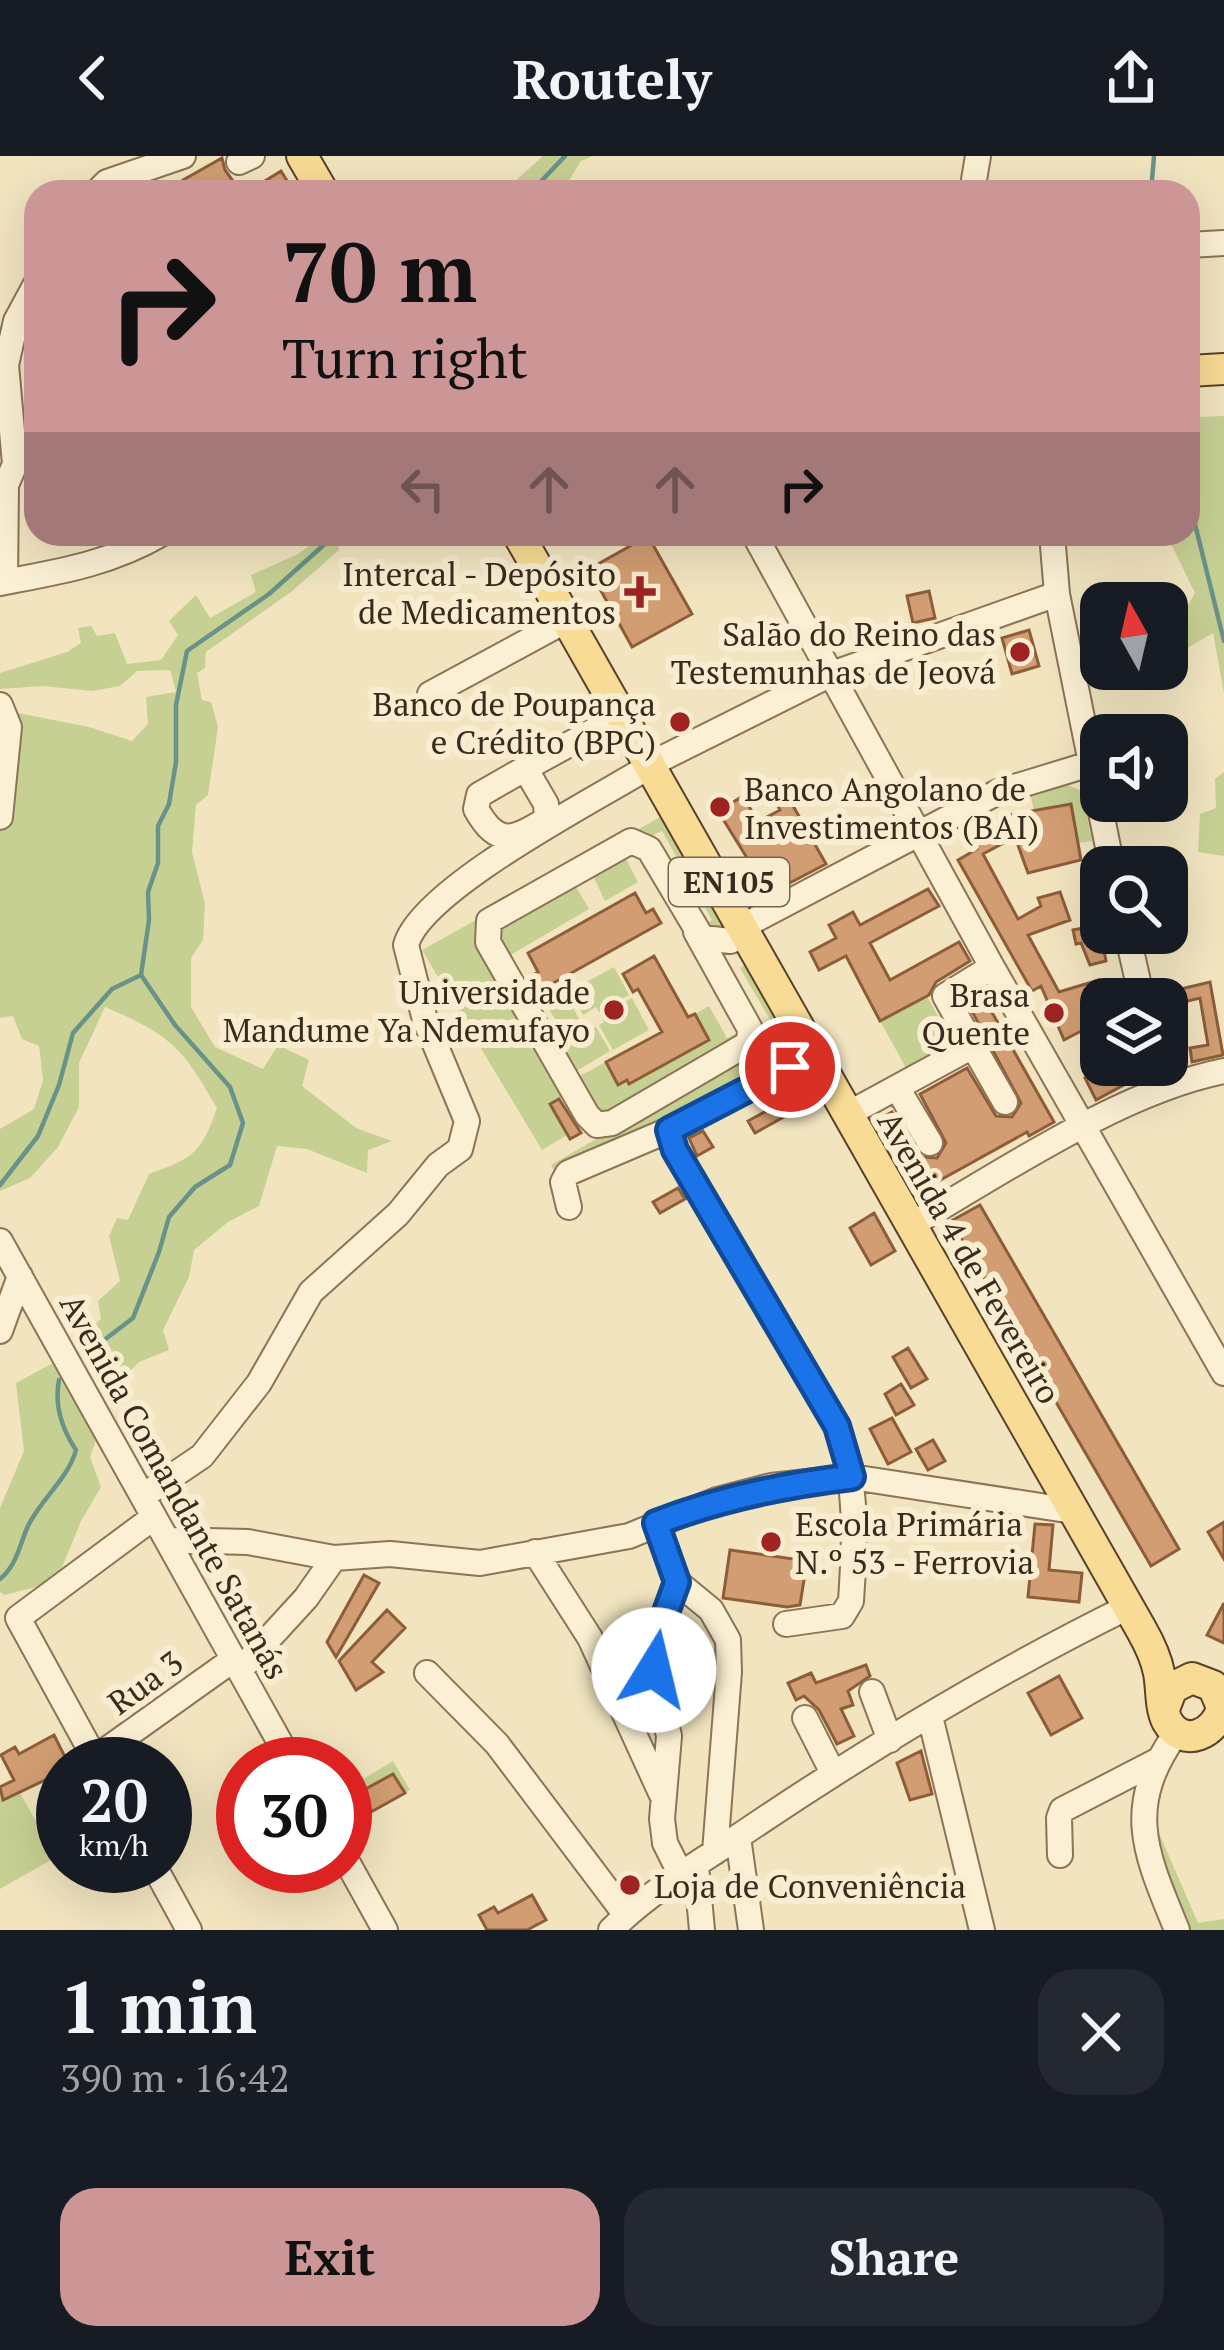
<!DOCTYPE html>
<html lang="en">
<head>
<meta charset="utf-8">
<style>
	:root { --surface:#171b24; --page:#242831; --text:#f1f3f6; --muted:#9ea1a6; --accent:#cc9696 }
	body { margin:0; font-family:"PT Serif",serif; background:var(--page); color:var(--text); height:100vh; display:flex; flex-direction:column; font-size:45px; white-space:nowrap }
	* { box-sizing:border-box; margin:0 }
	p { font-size:39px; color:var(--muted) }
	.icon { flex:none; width:66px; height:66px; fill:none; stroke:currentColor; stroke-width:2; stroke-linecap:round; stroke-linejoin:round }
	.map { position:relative; height:1774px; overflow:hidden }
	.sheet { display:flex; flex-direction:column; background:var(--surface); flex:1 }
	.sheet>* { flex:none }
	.hud { position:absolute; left:24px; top:24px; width:1176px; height:366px; border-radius:36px; box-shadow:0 12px 48px #0002; background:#cc9696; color:#111; overflow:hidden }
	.needle { width:78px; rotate:352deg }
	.fabs { position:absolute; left:1080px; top:426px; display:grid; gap:24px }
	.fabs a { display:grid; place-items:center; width:108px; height:108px; border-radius:24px; background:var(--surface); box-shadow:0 12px 48px #0002; font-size:60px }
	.speed { position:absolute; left:36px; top:1581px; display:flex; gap:24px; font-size:60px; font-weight:700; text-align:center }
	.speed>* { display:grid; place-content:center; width:156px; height:156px; border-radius:50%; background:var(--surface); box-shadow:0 12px 48px #0002; line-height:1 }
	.speed small { font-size:30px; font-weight:400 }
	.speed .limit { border:18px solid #d22; background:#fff; color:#111 }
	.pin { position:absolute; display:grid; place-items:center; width:102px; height:102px; color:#fff; margin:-51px; border:6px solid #fff; border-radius:50%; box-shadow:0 3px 12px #0007 }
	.me { position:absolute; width:132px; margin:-66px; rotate:9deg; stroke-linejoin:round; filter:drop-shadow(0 0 9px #0008) }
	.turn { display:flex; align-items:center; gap:42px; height:252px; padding:0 60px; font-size:54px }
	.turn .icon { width:156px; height:156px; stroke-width:2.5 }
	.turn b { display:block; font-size:84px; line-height:102px }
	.lanes { display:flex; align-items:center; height:114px; padding:0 60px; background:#0003; justify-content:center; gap:60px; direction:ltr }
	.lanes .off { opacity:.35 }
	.round { display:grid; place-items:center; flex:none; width:126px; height:126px; border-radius:36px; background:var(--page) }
	.head { display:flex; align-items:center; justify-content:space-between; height:204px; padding:0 60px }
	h1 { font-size:72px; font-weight:800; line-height:90px }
	.action { display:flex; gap:24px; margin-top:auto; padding:24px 60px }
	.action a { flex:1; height:138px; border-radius:36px; background:var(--accent); color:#111; font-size:48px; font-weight:800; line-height:138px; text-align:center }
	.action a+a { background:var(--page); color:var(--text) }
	header { display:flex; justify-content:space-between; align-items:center; height:156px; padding:0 60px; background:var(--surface); font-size:54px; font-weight:800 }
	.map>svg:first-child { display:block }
	.green { fill:#c7d093 }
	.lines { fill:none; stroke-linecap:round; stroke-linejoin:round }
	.stream { stroke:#699289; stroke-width:4.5 }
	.building { fill:#d29d72; stroke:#8d5d3a; stroke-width:3 }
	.minor-casing { stroke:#8c7456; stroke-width:28 }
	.major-casing { stroke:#59412b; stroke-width:34 }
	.minor { stroke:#fbf0d3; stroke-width:24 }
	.major { stroke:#f8db94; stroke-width:30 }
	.route-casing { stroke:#114b97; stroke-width:30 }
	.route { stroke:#1a73e8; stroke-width:21 }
	.poi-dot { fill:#9f2421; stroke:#f8edd0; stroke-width:4.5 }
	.labels { text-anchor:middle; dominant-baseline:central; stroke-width:12; stroke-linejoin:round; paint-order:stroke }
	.shield { fill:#f8edd0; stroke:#736552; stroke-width:3 }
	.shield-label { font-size:30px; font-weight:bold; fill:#3a2b1c }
	.poi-label { font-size:33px; fill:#3a2b1c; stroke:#f8edd0; text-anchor:end }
	.street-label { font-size:33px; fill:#3a2b1c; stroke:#f8edd0 }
</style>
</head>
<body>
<header><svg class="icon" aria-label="back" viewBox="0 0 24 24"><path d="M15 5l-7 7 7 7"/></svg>Routely<svg class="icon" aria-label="share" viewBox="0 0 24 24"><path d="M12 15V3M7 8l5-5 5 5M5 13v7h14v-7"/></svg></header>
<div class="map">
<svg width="1224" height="1774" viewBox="0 0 1224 1774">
	<rect width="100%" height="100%" fill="#f1e4bf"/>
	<path class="green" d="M543,0H593L581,5L562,36H503Z
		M1188,253L1198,261L1224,260V537L1213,477L1184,494L1185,455L1195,437L1167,380L1188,378Z
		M326,378H345L338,382L339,394L291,436L206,496L205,512L197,517L202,544L211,546L218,571L208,639L196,649L192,696L205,748L203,784L191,802V851L215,891L263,913L278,889L309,904L302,930L356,972L392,985L368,994L367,1017L307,993L277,990L259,1050L228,1066L194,1094L189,1121L163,1174L169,1194L139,1206L113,1233L92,1199L85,1176L101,1163L98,1145L120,1125L109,1080L117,1062L128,1064L149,1018C193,1002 201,998 217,952C182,891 171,879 105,851L79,907V951L58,991L30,1022L0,1035V973L34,953L43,924L39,890L22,883L13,860L0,862V647L13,556L89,571L132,585L148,568L146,541L176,536L170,514L137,515L120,530L92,535L43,530L0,533V517L67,496L81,487L78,472L91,470L97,480L115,477L127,508L161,504L178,479L169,465L196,439L210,462L256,436L251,419L298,398Z
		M1224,616V700L1198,696L1200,658L1216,652L1215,623Z
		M1067,629L1082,635L1092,685L1078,687L1071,648L1034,655L1031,641Z
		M660,661L727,779L699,772L712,764L662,675L649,681L634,676Z
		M635,697L626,703L638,726L605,745L592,718L622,698Z
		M575,729L589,753L507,801L496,781L498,770Z
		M494,754L482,767L569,938L550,948L567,979L542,994L422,794Z
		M745,809L795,898L554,1015L551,1009L761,888L762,877L774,870L740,812Z
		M614,811L629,839L599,856L596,851L583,859L570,835Z
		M566,837L581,867L553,883L546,872L556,865L546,848Z
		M927,840L956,894L910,919L880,865Z
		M632,842L649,874L613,894L599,869L604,866L601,859Z
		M709,850L727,882L739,876L738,881L602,961L576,922L606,906L618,929L627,924L630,927L709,884L695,858Z
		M583,870L586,876L596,871L610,895L573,917L555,886Z
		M53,1207L96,1284L90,1301L101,1331L81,1365L56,1426L4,1439L0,1436V1352L24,1295L16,1227Z
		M393,1605L410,1634L405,1637L392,1618L361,1636L371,1656L351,1668L345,1657V1634Z
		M20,1637L56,1701L0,1733V1638L4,1644Z
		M1156,1670L1198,1767L1224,1763V1774H1180L1149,1688Z"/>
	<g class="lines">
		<path class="stream" d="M531,36L565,0
			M1151,36L1154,0
			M1188,340L1224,485
			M0,1029L38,980L59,929L73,877L112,833L141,819
			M95,1191L133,1162L159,1096L169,1061L195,1031L230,1009L243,967L230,931L175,869L141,819L149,764L148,736L158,707V670L169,648L176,606V549L187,495L269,438L336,378
			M0,1423C17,1409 19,1390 28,1370C41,1343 68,1323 76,1294C62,1273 54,1250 59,1224"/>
	</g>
	<path class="building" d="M222,2L225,14L241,36H190L183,24Z
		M281,15L294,36H247Z
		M648,380L692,458L632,491L589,413Z
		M929,435L935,462L913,467L907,440Z
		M1029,474L1039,510L1012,518L1002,482Z
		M779,625L826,708L778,733L770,717L760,723L718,655L740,642L743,649L747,647L758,666L780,654L768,631Z
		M1071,648L1081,704L1028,717L1015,681L983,698L1018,763L1041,750L1038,742L1060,736L1070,764L1028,779L1059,836L1099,824L1104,843L1100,906L1087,872L1064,884L1041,830L1032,835L958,704L977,693L973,677L1004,660Z
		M928,733L939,750L870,787L890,824L959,786L970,805L936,826L929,839L880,865L846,800L819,814L810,796L836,782L829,769L853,756L860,769Z
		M635,737L646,757L653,753L661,767L539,835L531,820L538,816L528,797Z
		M1099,769L1106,805L1090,809L1081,787L1076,788L1073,774Z
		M654,800L688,861L695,858L709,884L629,928L627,924L618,929L606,906L662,876L638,833L633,836L623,818Z
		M1210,826L1223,899L1192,906L1190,892L1208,889L1200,842L1167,850L1163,837Z
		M981,837L1054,966L1029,980L1027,976L935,1027L921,1001L937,1002L946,987L920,938L967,912L996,960L1012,961L1021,947L967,846Z
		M1101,909H1123L1131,925L1096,944L1085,922L1102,913Z
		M803,935L809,947L755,977L748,965Z
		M559,943L581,977L570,983L550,948Z
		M892,956L914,992L902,999L881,962Z
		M703,975L713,991L697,1000L689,982Z
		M678,1032L685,1043L660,1057L653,1046Z
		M980,1049L1179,1393L1151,1410L951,1065Z
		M874,1057L895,1095L871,1109L850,1072Z
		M908,1192L927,1223L911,1232L893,1201Z
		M901,1228L914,1249L896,1259L885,1238Z
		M892,1262L911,1296L888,1308L870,1273Z
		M933,1284L945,1305L928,1314L916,1293Z
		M1224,1366V1403L1208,1376Z
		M1035,1368L1053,1369L1049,1414L1082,1417L1079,1446L1028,1441Z
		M730,1394L807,1405L800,1449L787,1451L723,1442Z
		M364,1419L379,1427L336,1501L327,1486Z
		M1224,1447V1487L1207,1479Z
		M387,1454L405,1472L372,1506L383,1516L356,1534L339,1505Z
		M866,1509L870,1520L848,1535L853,1549L841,1553L854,1580L837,1588L819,1554L804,1540L796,1544L788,1527L811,1517L816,1527Z
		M1059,1520L1082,1562L1051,1579L1028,1537Z
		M54,1579L67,1605L57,1610L60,1617L3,1644L0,1631L14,1624L1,1599L15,1591L19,1598Z
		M921,1595L932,1638L910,1644L897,1607Z
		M393,1618L405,1637L371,1656L360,1636Z
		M532,1739L546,1764L527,1774H487L479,1759L494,1751L498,1757Z"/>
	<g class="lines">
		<defs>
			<path id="minor" d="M239,6L252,0
				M97,36L107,26L183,0
				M972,36L978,0
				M1188,89L1224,87
				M0,215L6,209L16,165L36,128
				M754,378L992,811L1224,1217
				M1052,378L1057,438L1112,711
				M5,426L6,329L15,308L6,209
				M0,427C57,416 110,408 161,378
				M430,538L567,464
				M0,549L9,571L0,661
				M659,604L829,519L1057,438
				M525,612L546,648L547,663C514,684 498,692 476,653L479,639L533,608L621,560
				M751,766L998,636L1090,608
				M696,776L750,873L749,887L612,967L597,969L587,959L488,786L489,765L631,685L649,693L702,782L731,785
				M1127,777L1142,843
				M973,890L945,840L992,811
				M1157,909L1162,933
				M892,934L973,890L1005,946
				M859,952L892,934L899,935L930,987
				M669,974L675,994L837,1270C858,1325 855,1387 851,1445L842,1460L786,1468
				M569,1051L563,1026L568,1017L669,974L814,899
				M923,1062C1010,1011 1126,934 1224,915
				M0,1085L292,1608
				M0,1175L20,1120
				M143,1340L202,1300L259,1227L311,1136L398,1058L438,1009L460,993L467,965L425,864L406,789C421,733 596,643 650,610
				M656,1367L677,1426L711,1454L728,1484L729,1516L715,1696
				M167,1384L248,1386L334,1402L390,1398L480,1407L629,1380L717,1344L771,1330L852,1321L1073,1355
				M535,1396L590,1482L661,1637
				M677,1426L654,1489V1514L669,1580L662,1663L665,1687L681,1719
				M240,1514L306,1442L334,1402
				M427,1517L497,1588L626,1759
				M872,1536L890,1584
				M930,1560L982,1774
				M805,1562L833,1617
				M95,1602L234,1503
				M98,1608L18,1462L154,1361
				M738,1681L751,1774
				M1060,1699L1059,1662L1062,1654L1157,1605
				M345,1702L385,1774
				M696,1709L702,1774
				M154,1710L189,1774
				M611,1774C650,1735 699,1707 745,1676C868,1593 996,1516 1128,1451
				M1177,1774C1145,1696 1123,1651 1177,1576"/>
			<path id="major" d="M302,0L323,36
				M1188,215L1224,213
				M518,378L1141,1473C1149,1487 1156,1501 1159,1517C1162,1532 1160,1551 1167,1565C1183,1594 1217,1577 1222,1551L1213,1530L1192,1522L1172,1532L1164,1553"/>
		</defs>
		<use href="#minor" class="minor-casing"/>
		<use href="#major" class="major-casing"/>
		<use href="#minor" class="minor"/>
		<use href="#major" class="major"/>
	</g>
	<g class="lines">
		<defs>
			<path id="route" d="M654,1514V1489L677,1426L656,1367C721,1342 783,1329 852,1321L837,1270L675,994L669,974L790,911"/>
		</defs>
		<use href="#route" class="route-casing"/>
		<use href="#route" class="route"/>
	</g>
	<g class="poi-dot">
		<path d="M634 418h12v12h12v12h-12v12h-12v-12h-12v-12h12z"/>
		<circle cx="1020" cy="496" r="12"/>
		<circle cx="680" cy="566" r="12"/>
		<circle cx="720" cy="651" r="12"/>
		<circle cx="614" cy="854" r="12"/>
		<circle cx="1054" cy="857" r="12"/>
		<circle cx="771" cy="1386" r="12"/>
		<circle cx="630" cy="1729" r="12"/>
	</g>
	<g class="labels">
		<rect class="shield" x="669" y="702" width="120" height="48" rx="9"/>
		<g class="shield-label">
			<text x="729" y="726">EN105</text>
		</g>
		<g class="poi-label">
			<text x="616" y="417">Intercal - Depósito<tspan x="616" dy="38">de Medicamentos</tspan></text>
			<text x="996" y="477">Salão do Reino das<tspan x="996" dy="38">Testemunhas de Jeová</tspan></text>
			<text x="656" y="547">Banco de Poupança<tspan x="656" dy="38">e Crédito (BPC)</tspan></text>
			<text x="744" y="632" text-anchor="start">Banco Angolano de<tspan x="744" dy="38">Investimentos (BAI)</tspan></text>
			<text x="590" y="835">Universidade<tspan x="590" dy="38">Mandume Ya Ndemufayo</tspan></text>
			<text x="1030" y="838">Brasa<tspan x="1030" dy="38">Quente</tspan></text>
			<text x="795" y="1367" text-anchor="start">Escola Primária<tspan x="795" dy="38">N.º 53 - Ferrovia</tspan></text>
			<text x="654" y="1729" text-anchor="start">Loja de Conveniência</text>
		</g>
		<g class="street-label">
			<text transform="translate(970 1101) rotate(60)">Avenida 4 de Fevereiro</text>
			<text transform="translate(175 1330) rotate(61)">Avenida Comandante Satanás</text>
			<text transform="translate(145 1526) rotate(-36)">Rua 3</text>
		</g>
	</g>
</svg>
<div class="fabs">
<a><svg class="needle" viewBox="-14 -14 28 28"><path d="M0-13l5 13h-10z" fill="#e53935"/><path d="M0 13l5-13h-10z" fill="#9ea1a6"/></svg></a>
<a><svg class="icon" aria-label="sound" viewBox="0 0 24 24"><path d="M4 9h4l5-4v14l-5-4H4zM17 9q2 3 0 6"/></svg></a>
<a><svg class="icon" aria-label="search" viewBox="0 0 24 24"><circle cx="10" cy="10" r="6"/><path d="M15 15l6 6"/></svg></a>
<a><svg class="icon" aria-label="layers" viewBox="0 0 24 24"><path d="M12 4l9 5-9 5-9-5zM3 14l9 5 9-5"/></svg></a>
</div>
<div class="speed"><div>20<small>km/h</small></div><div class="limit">30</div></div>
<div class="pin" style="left:790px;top:911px;background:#d93025"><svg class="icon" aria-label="arrive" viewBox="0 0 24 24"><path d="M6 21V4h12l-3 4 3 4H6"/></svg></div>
<svg class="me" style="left:654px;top:1514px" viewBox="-20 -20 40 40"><circle r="19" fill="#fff"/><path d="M0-13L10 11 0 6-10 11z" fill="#1a73e8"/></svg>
<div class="hud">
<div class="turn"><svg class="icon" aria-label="right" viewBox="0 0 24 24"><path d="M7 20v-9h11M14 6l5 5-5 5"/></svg><div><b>70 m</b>Turn right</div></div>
<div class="lanes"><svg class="icon off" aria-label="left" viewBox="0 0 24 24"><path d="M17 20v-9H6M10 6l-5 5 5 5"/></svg><svg class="icon off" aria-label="ahead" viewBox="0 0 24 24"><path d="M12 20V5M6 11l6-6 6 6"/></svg><svg class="icon off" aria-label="ahead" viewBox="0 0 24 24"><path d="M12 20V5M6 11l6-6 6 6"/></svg><svg class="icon" aria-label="right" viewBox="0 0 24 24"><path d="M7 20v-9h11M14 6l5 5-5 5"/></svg></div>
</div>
</div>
<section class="sheet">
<div class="head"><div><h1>1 min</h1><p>390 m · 16:42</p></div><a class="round"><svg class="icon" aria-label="close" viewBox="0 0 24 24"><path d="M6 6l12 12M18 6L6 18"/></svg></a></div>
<div class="action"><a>Exit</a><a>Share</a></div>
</section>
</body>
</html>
